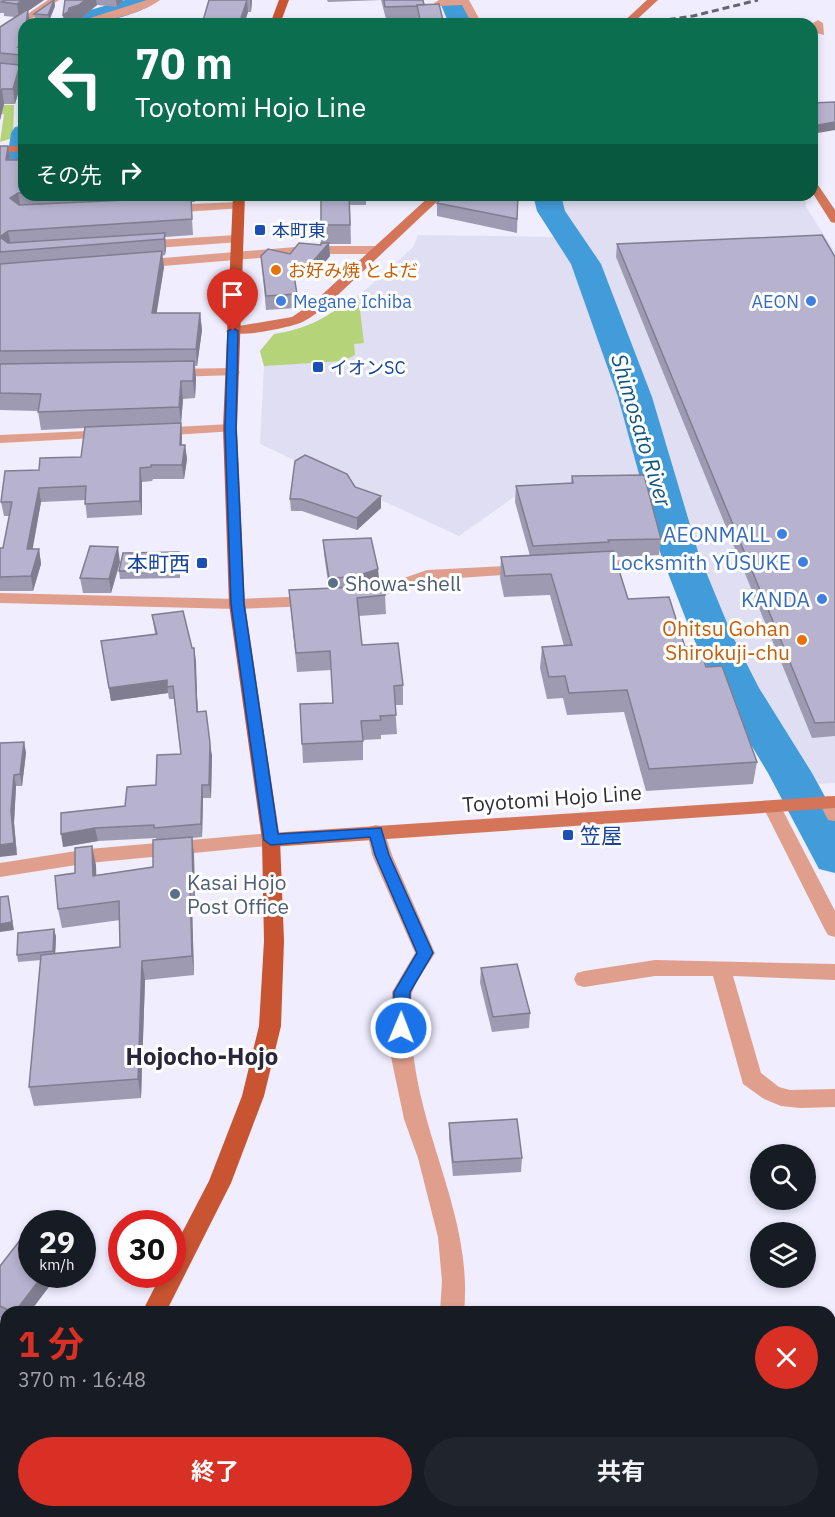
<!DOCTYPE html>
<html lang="ja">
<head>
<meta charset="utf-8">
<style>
	:root { --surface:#171b24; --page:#20242c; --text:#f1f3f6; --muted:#9ea1a6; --accent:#d93025 }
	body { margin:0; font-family:"IBM Plex Sans","Noto Sans JP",sans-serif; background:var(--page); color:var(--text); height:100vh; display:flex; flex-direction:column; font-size:22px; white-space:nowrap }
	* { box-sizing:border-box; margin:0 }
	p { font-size:20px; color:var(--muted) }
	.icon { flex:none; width:33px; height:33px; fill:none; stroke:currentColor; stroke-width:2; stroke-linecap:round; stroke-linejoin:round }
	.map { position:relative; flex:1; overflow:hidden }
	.details { position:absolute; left:0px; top:1306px; width:836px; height:212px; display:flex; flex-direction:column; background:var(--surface); border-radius:18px 18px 0 0; box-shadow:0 3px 9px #0003 }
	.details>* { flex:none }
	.top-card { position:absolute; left:18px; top:18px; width:800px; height:183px; border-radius:18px; box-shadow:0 3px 9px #0003; background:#0b6e4f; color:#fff; overflow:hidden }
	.buttons { position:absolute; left:750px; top:1144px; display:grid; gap:12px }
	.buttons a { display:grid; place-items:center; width:66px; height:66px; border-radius:50%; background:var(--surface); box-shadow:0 3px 9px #0003; font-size:30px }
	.speed { position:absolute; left:18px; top:1210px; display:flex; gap:12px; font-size:30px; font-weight:700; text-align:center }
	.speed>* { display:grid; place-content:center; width:78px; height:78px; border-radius:50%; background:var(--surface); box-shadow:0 3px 9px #0003; line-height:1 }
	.speed small { font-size:15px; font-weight:400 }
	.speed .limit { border:9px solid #d22; background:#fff; color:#111 }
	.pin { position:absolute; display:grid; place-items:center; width:51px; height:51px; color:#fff; margin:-62px -26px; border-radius:50% 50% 50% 0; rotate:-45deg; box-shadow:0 0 6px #0007 }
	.pin .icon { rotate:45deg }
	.me { position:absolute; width:66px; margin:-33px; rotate:1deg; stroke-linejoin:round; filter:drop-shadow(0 0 4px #0008) }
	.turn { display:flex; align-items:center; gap:21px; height:126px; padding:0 18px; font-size:27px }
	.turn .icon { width:78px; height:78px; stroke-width:2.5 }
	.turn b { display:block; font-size:42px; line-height:51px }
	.then { display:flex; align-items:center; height:57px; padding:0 18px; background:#0003; gap:12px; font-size:22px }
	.round { display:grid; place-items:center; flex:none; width:63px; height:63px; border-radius:32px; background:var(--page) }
	.summary { display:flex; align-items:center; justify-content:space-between; height:102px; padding:0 18px }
	h1 { font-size:36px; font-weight:700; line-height:45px; color:var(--accent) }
	.action { display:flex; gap:12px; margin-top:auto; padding:12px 18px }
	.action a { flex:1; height:69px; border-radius:36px; background:var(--accent); color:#fff; font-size:24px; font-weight:700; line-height:69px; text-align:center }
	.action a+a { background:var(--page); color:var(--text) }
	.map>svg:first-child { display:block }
	.built { fill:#e0def3 }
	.green { fill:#b5d379 }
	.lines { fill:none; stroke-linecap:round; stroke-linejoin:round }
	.river { fill:#439cda; fill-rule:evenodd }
	.street { fill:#e09f8c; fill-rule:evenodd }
	.secondary { fill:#d47559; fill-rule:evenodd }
	.primary { fill:#c95431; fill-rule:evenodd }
	.rail { stroke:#666470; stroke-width:3; stroke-dasharray:7 4; stroke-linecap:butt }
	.wall { fill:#9d9ab2 }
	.shaded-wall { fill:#807d91 }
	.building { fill:#b7b3cf; stroke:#807d91; stroke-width:1.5 }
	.route { fill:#1a73e8; stroke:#114b97; stroke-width:1.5 }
	.transit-dot { fill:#1a4fb4; stroke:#fff; stroke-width:2 }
	.food-dot { fill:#e8710a; stroke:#fff; stroke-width:2 }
	.shop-dot { fill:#3f7fe0; stroke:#fff; stroke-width:2 }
	.service-dot { fill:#5c6f8a; stroke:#fff; stroke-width:2 }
	.labels { text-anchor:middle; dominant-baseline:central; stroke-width:6; stroke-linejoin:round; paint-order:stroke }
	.far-transit-label { font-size:18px; fill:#164399; stroke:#fff; text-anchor:start }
	.far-food-label { font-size:18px; fill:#c56008; stroke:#fff; text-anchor:start }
	.far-shop-label { font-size:18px; fill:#366cbe; stroke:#fff; text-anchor:start }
	.shop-label { font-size:21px; fill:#366cbe; stroke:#fff; text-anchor:end }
	.transit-label { font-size:21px; fill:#164399; stroke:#fff; text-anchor:end }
	.service-label { font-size:21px; fill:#4e5e75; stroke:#fff; text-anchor:start }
	.food-label { font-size:21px; fill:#c56008; stroke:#fff; text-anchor:end }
	.street-label { font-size:21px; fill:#302e39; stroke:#fff }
	.water-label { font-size:22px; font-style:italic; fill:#13547e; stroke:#fff }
	.quarter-label { font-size:24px; font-weight:bold; fill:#2a263c; stroke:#fff }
</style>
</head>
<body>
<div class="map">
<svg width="835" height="1517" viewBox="0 0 835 1517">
	<rect width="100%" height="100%" fill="#efedfe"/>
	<path class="built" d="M554,195H793L805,198L806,207L835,252V783L814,784L750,675L708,587L675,482L666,442L639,445L648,487L524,490L459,536L260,444L264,366L260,351L274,334L297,330L329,316L364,291L398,261L413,247L418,235L555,237L558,241L579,240Z"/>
	<path class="green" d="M0,105H14L13,138L0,142L4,114H0Z
		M350,299L359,302L364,343L354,344L355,355L343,361L264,366L260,351L274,334C305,329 326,319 350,299Z"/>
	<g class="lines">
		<path class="river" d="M125,0H157C149,11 109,21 94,24C82,26 68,24 55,24L59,19Z
			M439,0H461L473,24H449Z
			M24,60V77L15,75L12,67L15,62Z
			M24,125V195H30C27,217 23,245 10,263L0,266V207L11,133L15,127Z
			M533,195H561L565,211L601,264L652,397L699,555L732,635L759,688L812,773L835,815V873L819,869L768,773L717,688L692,635L661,555L618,397L571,264L537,211Z"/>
		<path class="street" d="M48,0H59L0,40V33Z
			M147,0H160C141,15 95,24 71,24Z
			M469,0L482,24H472L462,5L439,6L434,3L439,0Z
			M818,20L823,23L824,35L816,33L813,23Z
			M238,202L242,204V208L169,213L163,209L169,205Z
			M236,235L242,239L240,242L141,249L135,245L141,241Z
			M307,246H379L385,250L379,254H307L139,268L133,264L139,260Z
			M233,368L240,372L238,375L171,377L164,373L171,369Z
			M230,424L235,425L237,428L235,431L157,436L150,432L157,428Z
			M109,430L114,431L116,434L114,437L0,443V435Z
			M669,558L675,560L677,563L675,566L594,571L586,566L594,561Z
			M525,565L531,567L533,570L531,573L429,580L361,603L353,598L355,595L427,570Z
			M0,593L237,599L313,596L321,601L313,606L237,609L0,603Z
			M828,796L835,798V821L828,820L819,802L821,798Z
			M772,801L779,802L781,807L835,911V937L828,935L825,930L763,807L765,802Z
			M376,825L383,827L392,855L435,953C428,965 416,980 412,993C410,1002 412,1015 412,1025C411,1125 474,1211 464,1312H440L442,1281L438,1237L418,1158L404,1119L390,1052L392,992L415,953L372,855L367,832L369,827Z
			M271,833L278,835L280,840L278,845L89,863L0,877V863L89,849Z
			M655,960L835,964V980L733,976L761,1073L779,1087L790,1090L835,1089V1107L800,1108L781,1106L764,1099L743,1084L713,976H655L584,987L577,985L574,979L577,973L584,971Z
			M830,1350H835V1374L830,1373Z
			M437,1512H463L464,1517H438Z"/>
		<path class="secondary" d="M647,0H658L632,24H621Z
			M24,145V151L0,153V147Z
			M812,181L816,182L835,210V223L831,222L812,192Z
			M431,195H444L324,308C316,313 308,320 300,323C287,328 235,339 226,331L233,327L292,317L314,302Z
			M835,796V808L271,847L264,845L262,840L264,835L271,833Z"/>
		<path class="primary" d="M279,0H289L280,24H270Z
			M233,195H245L237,428L245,604L280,840L284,941L281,1026L264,1096L231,1183L166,1312H142L161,1275H172V1252L209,1181L242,1096L259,1026L264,941L262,840L229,604L223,428Z
			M15,1512H42L40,1517H13Z"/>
		<path class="rail" d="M636,24L693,16L758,0"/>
	</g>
	<path class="wall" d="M0,0H44L28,11L30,22L24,24V66L23,70L20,69L22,80L15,104H4L0,120V27L15,17L4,16V13H0Z
		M54,0L55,6L49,21L35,19L34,14Z
		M65,0H123L117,7L97,5L80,19L70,22Z
		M188,0H252L251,12H248L244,24H202L209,0Z
		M327,0H423L424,5L444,24H417V18L386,19L381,0L328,2Z
		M0,146H8L11,160H24V195H99V201L136,199L135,195H195V202H191L193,235L165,237L166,249L165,255L162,256L164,267L156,313H200L202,330L197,366H195L196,378L195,398L183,399L181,423L182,437V445H185L187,459L184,479H153L152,481L142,482V515L87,518L85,500L41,502L32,549H39L41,564L33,591H0V548H3L9,516H4L1,502L39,470L81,457L85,428L41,430L38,411L0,410Z
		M321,195H366V205H350L351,244H329L330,256L310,280L294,277L297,294V308L266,310L261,256L290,254L321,245Z
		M518,195L517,233L437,216V203Z
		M617,244L835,257V736L812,738L616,257Z
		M572,476L661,539L659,555L615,557L628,599L685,647L706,667L757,762L753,784L646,791L624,712L567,715L563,698L547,699L540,668L542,647L564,646L550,595L504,597L500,578L501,557L530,556L515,502L516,486L571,483Z
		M355,487L381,496V508L357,530L302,511H291L290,499Z
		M323,540L378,569L379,580L385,595L386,614L359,616L362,645L403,685V705H395L397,734L381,735V739L363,740V760L303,763L300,704L333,703L331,670L297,672L289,590L329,589L324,554Z
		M180,560V578L120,579L119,571Z
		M120,562L111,593H83L80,578Z
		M152,615L192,648H194L198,712L212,756L211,798H203L202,837L192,838L194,855L195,906H192L194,975L145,980L141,1098L34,1106L29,1087L41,960L18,962L17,955L54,929L56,937L55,953L120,947V920L62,928L58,909L75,873L96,865V875L153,867L156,838L98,841L63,847L156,785L181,754L174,699H169L168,693L111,701L101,641L155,634Z
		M24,742L26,753L22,786H16L14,823L17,855L0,743Z
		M481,968L530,1013L529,1028L492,1032L480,983Z
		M449,1123L522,1158L521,1172L453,1176L449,1138Z
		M0,1266L30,1312H6V1322L0,1318Z"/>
	<path class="shaded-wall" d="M22,0H44L28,11L30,24H26L19,17L17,4Z
		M54,0L55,6L49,21L48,15Z
		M85,0H96L97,5L80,19L70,22V24H64L63,15L69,8Z
		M116,0H123L117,7Z
		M247,0L248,12L244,24H239Z
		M250,0H252L251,12Z
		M24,36V66L23,70L21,55L18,47Z
		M20,65L22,80L15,104L13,89Z
		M2,89L4,104L0,120V95Z
		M835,122V130L812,134V126Z
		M8,146L11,162L6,160Z
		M18,193L21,209L10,198Z
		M97,195H99L98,206Z
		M8,231L11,247L0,237Z
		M165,233L166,249L165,255L164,239Z
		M329,243L330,256L310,280L309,266Z
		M162,251L164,267L154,330L152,313Z
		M200,313L202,330L197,366L196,349Z
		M194,361L196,378L195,398L193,381Z
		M181,381L183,399L181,424L179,407Z
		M181,423L182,437L181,459L180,445Z
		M185,445L187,459L184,479L182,465Z
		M140,468L142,482V515L140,501Z
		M39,488L41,502L30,564L27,549Z
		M381,496V508L357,530V518Z
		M118,547L120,562L111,593L109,579Z
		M39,549L41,564L33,591L31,576Z
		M378,569L379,584L355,592L354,577Z
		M194,648L196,661L198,725L197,712Z
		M167,680L168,693L111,701L109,688Z
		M24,742L26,753L22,786L20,774Z
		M210,743L212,756L211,798L209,785Z
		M14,775L16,786L14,823L17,855L0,857V845L11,811Z
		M202,785L203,798L202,837L201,824Z
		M95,828L98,841L63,847L61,834Z
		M192,837L194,855L195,906L193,887Z
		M92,846L96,865L97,894L93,876Z
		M190,887L192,906L194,975L192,956Z
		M9,903L14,930L0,932V924Z
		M54,929L56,937L55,959L53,951Z
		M142,961L145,980L141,1098L138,1079Z
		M43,1275H58L30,1312H15Z"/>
	<path class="building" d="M5,0H22L17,4L2,2Z
		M54,0L48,15L34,14Z
		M65,0H85L79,5L69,8L68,12L63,15Z
		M209,0H247L239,24H202Z
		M384,0H423L424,5H417V6L385,7Z
		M439,4L444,24H421L417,5Z
		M28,9L26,24H24L23,43L18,47H22L21,55L0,53V27Z
		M0,63L20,65L13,89H2L0,95Z
		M835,102V122L812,126V103Z
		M0,146H8L6,160H24V193H18L10,198L19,205L191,197L192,219L8,231L0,237L8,243L165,233L164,239L0,252Z
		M321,195H349L350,225H321Z
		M445,195H518L517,219L437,203Z
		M822,235L835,257V722L815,723L617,244Z
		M299,243L321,245V243H329L309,266L292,263L297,294L266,296L261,256L268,249L290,254Z
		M162,251L152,313H200L196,349L0,351V264Z
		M194,361L193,381H181L179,407L38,412L41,394L0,393V364Z
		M181,423L180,445H185L182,465H151V467L140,468V501L85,504L86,486L39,488L27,549H39L31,576L0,577V548H3L12,502H1L5,471L39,470L40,458L81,457L85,427Z
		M305,455L347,474L355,487L381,496L357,518L301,499H290L295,461Z
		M644,475L661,539L608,540L609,542L533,546L516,486L573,483L572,476Z
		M371,538L378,569L354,577L329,578L323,540Z
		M90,546L118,547L109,579L80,578Z
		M613,551L628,599L669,597L685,647L699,646L706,667L722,666L757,762L649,769L627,690L569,693L565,676L549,677L542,647L572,645L551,574L505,576L501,557Z
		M179,552V570L119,571L123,553Z
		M382,579L385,595L357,598L362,645L398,643L403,685L394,686L396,715L380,716L381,720L361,721L363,741L302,744L300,704L333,703L330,651L296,653L289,590L357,587Z
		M183,611L192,648H194L197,712L206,711L210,743L209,785H202L201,824L154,828V825L95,828L61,834V813L125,806L127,787L156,785L157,755L181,754L173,686L167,687V680L109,688L101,641L157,634L152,615Z
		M24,742L20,774L14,775L11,811L14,843L0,845V743Z
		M192,837L193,887H190L192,956L142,961L138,1079L29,1087L41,955L120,947L119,901L58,909L55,876L75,873V848L92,846L93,876L153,867V840Z
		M8,896L12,922L0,924V897Z
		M54,929L53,951L17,955L18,933Z
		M517,964L530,1013L493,1017L481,968Z
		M517,1119L522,1158L453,1162L449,1123Z
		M28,1230L32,1232V1275H43L15,1312H12L0,1306V1266Z"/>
	<path class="route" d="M233,328L238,331L236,429L244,604L278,834L381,828L389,855L433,953L410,992L409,1028L406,1033L401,1035L395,1033L393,1028L394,992L417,953L375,855L370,837L271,845L264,840L231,604L225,429L228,331Z"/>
	<g class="transit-dot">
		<rect x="254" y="224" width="12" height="12" rx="3"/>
		<rect x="312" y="361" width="12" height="12" rx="3"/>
		<rect x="196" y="557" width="12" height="12" rx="3"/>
		<rect x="562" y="829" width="12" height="12" rx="3"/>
	</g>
	<g class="food-dot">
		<circle cx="276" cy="270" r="6"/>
		<circle cx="802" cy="640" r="6"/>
	</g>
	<g class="shop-dot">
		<circle cx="281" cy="301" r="6"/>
		<circle cx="811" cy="301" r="6"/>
		<circle cx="782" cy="534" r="6"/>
		<circle cx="803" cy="562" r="6"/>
		<circle cx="822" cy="599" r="6"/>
	</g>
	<g class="service-dot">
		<circle cx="333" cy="583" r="6"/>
		<circle cx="175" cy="894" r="6"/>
	</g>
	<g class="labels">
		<g class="far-transit-label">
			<text x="272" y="230">本町東</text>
			<text x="330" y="367">イオンSC</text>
		</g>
		<g class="far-food-label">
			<text x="288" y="270">お好み焼 とよだ</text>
		</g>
		<g class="far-shop-label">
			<text x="293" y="301">Megane Ichiba</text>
			<text x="799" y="301" text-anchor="end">AEON</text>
		</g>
		<g class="shop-label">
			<text x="770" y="534">AEONMALL</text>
			<text x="791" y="562">Locksmith YŪSUKE</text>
			<text x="810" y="599">KANDA</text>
		</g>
		<g class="transit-label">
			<text x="190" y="563">本町西</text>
			<text x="580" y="835" text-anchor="start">笠屋</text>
		</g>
		<g class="service-label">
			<text x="345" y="583">Showa-shell</text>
			<text x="187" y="882">Kasai Hojo<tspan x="187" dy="24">Post Office</tspan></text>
		</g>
		<g class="food-label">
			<text x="790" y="628">Ohitsu Gohan<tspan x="790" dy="24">Shirokuji-chu</tspan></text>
		</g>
		<g class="street-label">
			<text transform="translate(552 798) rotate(-4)">Toyotomi Hojo Line</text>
		</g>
		<g class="water-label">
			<text transform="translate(642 430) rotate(73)">Shimosato River</text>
		</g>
		<g class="quarter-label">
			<text x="202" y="1056">Hojocho-Hojo</text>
		</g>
	</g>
</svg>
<div class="buttons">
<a><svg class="icon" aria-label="search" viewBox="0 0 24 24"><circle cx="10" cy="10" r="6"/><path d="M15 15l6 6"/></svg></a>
<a><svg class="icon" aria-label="layers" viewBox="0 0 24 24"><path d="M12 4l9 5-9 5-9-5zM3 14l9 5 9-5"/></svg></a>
</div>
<div class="speed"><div>29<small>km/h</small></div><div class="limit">30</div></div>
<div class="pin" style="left:233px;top:331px;background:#d93025"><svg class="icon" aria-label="arrive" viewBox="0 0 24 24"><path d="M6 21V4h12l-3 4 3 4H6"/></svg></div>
<svg class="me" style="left:401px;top:1028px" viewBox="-20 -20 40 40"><circle r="17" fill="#1a73e8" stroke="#fff" stroke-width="3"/><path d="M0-11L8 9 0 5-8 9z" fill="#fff"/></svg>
<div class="top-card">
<div class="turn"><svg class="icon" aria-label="left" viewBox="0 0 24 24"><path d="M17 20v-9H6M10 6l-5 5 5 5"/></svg><div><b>70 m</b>Toyotomi Hojo Line</div></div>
<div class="then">その先<svg class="icon" aria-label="right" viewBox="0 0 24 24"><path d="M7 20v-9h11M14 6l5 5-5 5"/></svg></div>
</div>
<section class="details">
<div class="summary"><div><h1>1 分</h1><p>370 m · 16:48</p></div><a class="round" style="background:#d93025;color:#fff"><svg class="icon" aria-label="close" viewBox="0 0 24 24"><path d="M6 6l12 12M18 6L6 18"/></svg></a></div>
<div class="action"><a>終了</a><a>共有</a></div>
</section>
</div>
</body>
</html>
